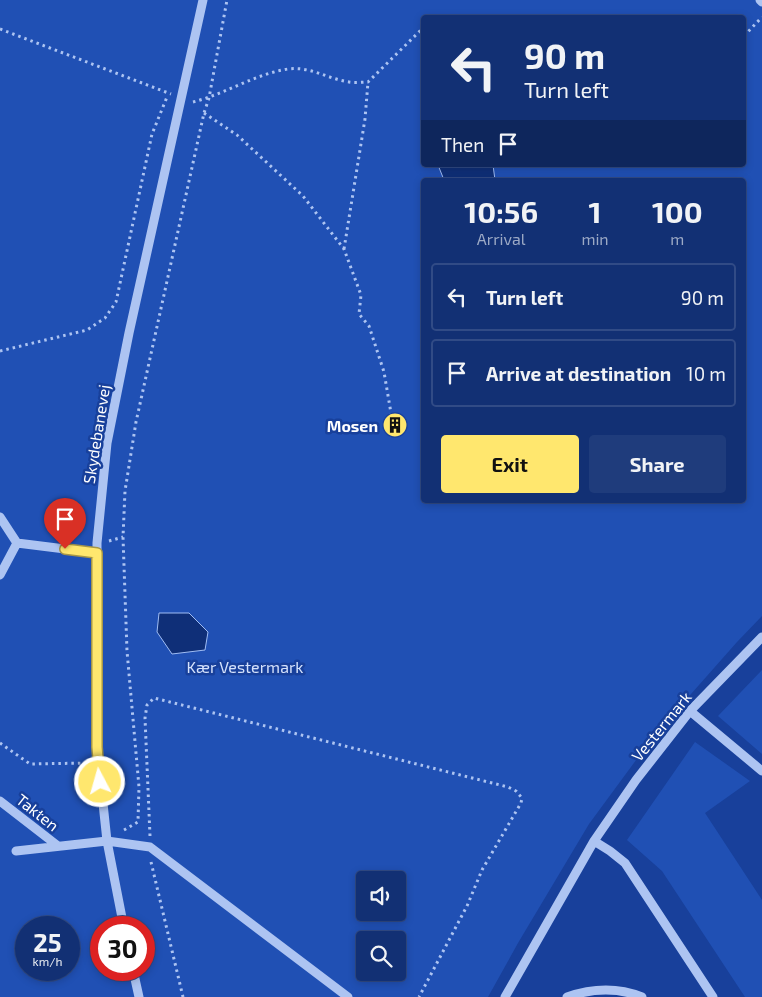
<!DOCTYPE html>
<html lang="en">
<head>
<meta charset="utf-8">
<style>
	:root { --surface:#123074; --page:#1f3c7c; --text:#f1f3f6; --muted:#9ca9c5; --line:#314b86; --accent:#ffe76e }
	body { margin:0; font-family:"Exo 2",sans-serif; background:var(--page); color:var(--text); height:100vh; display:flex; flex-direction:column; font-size:19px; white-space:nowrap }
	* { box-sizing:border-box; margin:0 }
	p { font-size:16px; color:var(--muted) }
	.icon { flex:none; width:28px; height:28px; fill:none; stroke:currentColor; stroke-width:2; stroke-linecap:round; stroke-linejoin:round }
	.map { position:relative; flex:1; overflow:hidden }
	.sheet { position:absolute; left:421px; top:178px; width:325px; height:325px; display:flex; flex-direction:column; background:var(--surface); border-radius:5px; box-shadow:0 2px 8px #0003,0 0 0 1px var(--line) }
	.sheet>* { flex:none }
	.hud { position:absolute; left:421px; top:15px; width:325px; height:152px; border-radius:5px; box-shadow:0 2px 8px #0003,0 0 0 1px var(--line); background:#123074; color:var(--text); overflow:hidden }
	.controls { position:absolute; left:356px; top:871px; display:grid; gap:10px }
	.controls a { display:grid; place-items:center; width:50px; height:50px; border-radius:5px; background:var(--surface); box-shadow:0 2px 8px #0003,0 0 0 1px var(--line); font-size:25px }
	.speed { position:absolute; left:15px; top:916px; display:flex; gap:10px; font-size:25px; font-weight:700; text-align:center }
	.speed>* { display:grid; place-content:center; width:65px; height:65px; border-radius:50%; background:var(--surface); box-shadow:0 2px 8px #0003,0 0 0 1px var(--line); line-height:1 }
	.speed small { font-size:12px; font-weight:400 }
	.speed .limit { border:8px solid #d22; background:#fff; color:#111 }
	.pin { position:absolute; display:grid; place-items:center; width:42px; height:42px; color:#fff; margin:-51px -21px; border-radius:50% 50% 50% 0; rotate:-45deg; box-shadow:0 0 5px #0007 }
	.pin .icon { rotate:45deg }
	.me { position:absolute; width:55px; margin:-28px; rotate:354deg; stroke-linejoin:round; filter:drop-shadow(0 0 4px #0008) }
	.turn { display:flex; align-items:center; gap:18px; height:105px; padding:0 20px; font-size:22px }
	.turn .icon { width:65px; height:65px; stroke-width:2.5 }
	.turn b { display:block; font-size:35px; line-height:42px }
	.then { display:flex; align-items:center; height:48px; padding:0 20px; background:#0003; gap:10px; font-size:19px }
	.eta { display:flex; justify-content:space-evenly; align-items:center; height:85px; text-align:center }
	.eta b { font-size:30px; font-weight:700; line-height:35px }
	.action { display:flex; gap:10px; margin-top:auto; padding:10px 20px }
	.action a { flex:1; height:58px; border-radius:5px; background:var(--accent); color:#111; font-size:20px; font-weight:700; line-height:58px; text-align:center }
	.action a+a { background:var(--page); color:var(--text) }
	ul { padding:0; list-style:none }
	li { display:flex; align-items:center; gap:15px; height:68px; margin:0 10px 8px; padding:0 10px; border:2px solid var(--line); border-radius:5px }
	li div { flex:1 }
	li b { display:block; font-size:19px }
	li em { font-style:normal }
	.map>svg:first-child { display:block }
	.green { fill:#2050b4; fill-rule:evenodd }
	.water { fill:#0f2f78; stroke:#a0bdf4 }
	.shadow { fill:#0007 }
	.building { fill:#2655b9 }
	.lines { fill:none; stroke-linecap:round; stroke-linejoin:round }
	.path { stroke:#adc4f2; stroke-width:3; stroke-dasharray:2.5 4; stroke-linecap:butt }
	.minor { stroke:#adc4f2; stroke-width:9 }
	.route-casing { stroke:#a69648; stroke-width:12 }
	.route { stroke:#ffe76e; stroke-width:9 }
	.labels { text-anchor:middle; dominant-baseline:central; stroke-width:5; stroke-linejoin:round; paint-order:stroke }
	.poi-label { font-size:16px; font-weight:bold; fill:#fff; stroke:#18409b; text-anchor:end }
	.street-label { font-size:16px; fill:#fff; stroke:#18409b }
	.park-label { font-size:16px; fill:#d5e2fc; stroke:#18409b }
</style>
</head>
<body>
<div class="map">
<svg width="762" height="997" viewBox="0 0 762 997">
	<rect width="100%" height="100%" fill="#18409b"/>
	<path class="green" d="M0,0H762V616L737,642L653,737L589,824L518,943L488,997H0ZM424,18H744V165H424ZM424,180H744V500H424ZM365,880H398V912H365ZM26,928H69V970H26ZM101,928H144V970H101ZM365,940H398V972H365Z
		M762,670V754L718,716Z
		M695,742L750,781L705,813L762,900V997H745L662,871L627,840Z"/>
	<path class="water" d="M438,165H493L495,180H444Z
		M159,613H189L208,632L205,650L172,654L157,632Z"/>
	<path class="shadow" d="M399,422L400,425V432L399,433L392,427Z"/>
	<path class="building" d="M396,420L399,421V430L397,431L391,427V423Z"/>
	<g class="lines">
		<path class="path" d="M0,29L171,94
			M744,36L762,17
			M193,102C225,94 255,74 288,69C310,66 328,79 349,82C355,83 362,82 368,82L424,27
			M204,113L237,135L303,196L344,249L361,295L359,314L369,326L384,372L392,419
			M614,165H617
			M344,249L365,119L368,82
			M0,351L87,330L105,318L116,302L152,134L167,97
			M109,541L123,537
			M0,743L30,764L88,763
			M124,830L138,822L139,787L127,651L123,537L125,491L136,422L204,113L209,98L227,0
			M150,836L145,718L147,705L154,698L508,787L516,791L522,798L521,803L482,870L467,906L419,997
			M151,862L183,997"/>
		<path class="minor" d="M760,0L762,2
			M0,517L17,543
			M0,575L17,543L97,553
			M690,711L762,771
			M0,801L58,846
			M594,841L610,851L625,863L713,997
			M16,851L107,841L150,847L348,997
			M124,928L107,841L97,747V543L107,443L129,333L203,0
			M133,970L139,997
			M505,997L594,841L636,780L690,711L762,637
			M567,997C593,988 617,987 642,997"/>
	</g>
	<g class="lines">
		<defs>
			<path id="route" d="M65,549L97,553V747L100,782"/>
		</defs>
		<use href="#route" class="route-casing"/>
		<use href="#route" class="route"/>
	</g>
	<defs>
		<symbol id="building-disc" viewBox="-11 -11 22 22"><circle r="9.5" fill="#ffe76e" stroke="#18409b"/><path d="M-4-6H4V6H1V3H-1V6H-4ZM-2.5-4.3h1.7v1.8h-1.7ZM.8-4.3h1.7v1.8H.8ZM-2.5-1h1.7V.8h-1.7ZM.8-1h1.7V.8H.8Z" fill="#111"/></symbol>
	</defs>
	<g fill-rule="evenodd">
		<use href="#building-disc" x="381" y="411" width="28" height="28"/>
	</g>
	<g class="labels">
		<g class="poi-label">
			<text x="378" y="425">Mosen</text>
		</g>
		<g class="street-label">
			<text transform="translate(96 434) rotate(-81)">Skydebanevej</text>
			<text transform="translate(661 726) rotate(-51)">Vestermark</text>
			<text transform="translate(38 812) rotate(38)">Takten</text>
		</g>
		<g class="park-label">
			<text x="245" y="666">Kær Vestermark</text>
		</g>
	</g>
</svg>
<div class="controls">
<a><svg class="icon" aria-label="sound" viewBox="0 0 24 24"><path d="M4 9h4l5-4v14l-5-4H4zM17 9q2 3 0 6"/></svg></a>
<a><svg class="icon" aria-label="search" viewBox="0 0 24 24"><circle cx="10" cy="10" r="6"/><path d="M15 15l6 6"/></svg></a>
</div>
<div class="speed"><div>25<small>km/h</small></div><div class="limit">30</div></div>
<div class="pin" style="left:65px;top:549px;background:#d93025"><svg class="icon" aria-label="arrive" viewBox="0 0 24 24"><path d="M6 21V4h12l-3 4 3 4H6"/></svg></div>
<svg class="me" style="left:100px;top:782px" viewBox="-20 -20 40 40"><circle r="17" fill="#ffe76e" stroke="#fff" stroke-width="3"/><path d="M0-11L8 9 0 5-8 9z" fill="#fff"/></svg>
<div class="hud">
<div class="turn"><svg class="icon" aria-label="left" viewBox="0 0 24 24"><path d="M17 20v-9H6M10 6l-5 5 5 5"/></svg><div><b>90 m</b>Turn left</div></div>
<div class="then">Then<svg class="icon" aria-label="arrive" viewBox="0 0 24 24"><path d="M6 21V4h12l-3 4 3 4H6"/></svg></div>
</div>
<section class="sheet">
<div class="eta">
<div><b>10:56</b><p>Arrival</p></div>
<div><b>1</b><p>min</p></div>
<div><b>100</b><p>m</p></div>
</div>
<ul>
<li><svg class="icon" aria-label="left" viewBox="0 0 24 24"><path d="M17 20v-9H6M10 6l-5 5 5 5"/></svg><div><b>Turn left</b></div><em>90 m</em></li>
<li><svg class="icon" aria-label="arrive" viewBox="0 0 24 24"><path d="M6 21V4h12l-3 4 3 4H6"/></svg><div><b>Arrive at destination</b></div><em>10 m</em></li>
</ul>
<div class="action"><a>Exit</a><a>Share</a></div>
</section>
</div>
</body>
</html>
